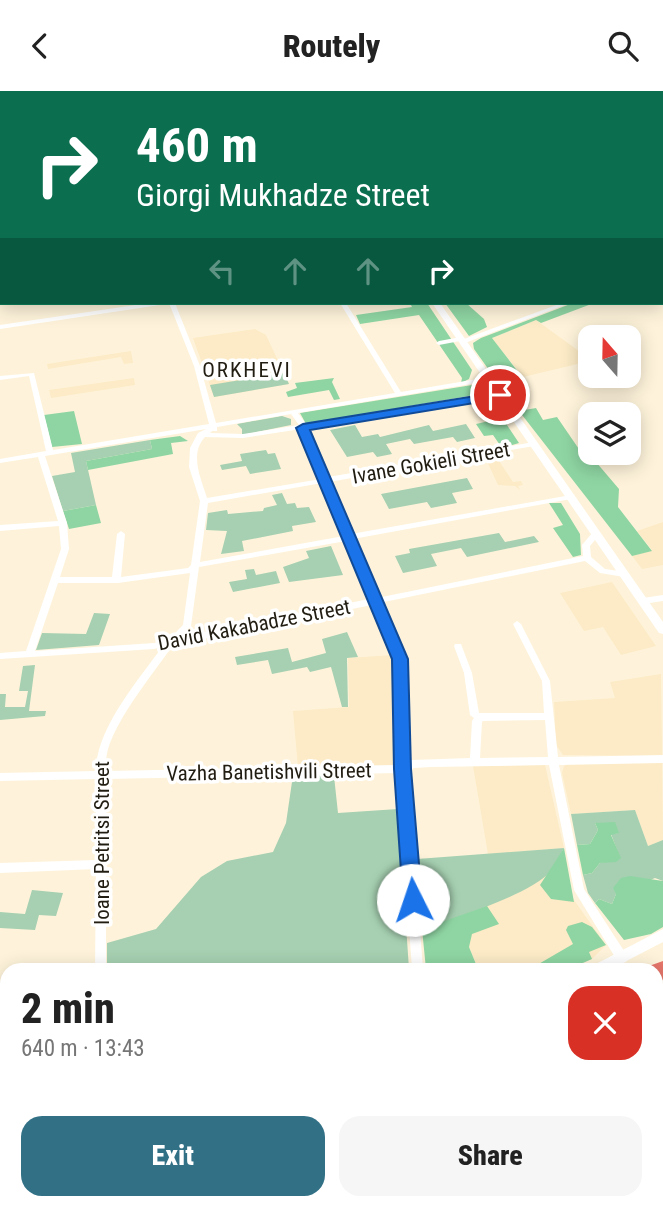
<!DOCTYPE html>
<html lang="en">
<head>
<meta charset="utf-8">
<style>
	:root { --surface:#fff; --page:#f6f6f6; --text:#222; --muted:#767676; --accent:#327086 }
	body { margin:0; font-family:"Roboto Condensed",sans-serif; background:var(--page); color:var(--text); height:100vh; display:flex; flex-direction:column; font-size:26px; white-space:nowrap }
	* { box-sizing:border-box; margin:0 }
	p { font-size:23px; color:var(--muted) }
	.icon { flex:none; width:38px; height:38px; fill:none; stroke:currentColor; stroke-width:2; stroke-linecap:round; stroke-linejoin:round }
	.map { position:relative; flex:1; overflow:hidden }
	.details { position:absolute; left:0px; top:872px; width:663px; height:247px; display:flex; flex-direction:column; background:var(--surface); border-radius:21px 21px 0 0; box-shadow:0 4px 18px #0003 }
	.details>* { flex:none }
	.top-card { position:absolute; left:0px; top:0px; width:663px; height:214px; box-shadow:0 4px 18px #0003; background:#0b6e4f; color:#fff; overflow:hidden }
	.needle { width:46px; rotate:340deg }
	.fabs { position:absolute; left:578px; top:234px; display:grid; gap:14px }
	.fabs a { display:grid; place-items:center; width:63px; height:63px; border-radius:14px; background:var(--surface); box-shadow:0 4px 18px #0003; font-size:35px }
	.pin { position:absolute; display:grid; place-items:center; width:60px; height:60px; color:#fff; margin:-30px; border:4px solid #fff; border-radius:50%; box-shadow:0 2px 7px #0007 }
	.me { position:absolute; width:77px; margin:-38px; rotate:356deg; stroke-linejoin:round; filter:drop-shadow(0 0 5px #0008) }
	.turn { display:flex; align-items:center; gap:24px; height:147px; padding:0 21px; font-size:32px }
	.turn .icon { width:91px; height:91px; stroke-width:2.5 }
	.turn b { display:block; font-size:49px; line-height:60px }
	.lanes { display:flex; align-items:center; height:66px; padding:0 21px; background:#0003; justify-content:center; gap:35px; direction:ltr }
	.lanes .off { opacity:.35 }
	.round { display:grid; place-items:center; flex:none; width:74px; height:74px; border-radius:21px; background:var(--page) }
	.head { display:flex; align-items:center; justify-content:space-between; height:119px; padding:0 21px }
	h1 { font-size:42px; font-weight:800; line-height:52px }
	.action { display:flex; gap:14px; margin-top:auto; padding:14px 21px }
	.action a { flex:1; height:80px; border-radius:21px; background:var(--accent); color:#fff; font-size:28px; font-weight:800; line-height:80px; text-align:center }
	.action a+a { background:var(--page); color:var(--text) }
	header { display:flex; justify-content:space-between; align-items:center; height:91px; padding:0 21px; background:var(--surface); font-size:32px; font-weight:800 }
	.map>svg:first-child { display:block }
	.built { fill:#fcebc6 }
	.green { fill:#a6d0b1 }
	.forest { fill:#8fd5a3 }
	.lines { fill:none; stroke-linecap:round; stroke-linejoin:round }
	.canal { fill:#77e2e5; fill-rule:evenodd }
	.minor { fill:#fff; fill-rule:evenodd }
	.tertiary { fill:#fff; fill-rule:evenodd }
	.trunk { fill:#e6766b; fill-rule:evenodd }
	.route { fill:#1a73e8; stroke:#114b97; stroke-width:2 }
	.labels { text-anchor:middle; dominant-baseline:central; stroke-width:7; stroke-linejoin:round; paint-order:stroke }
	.far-quarter-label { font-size:21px; letter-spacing:2px; fill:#221d12; stroke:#fff }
	.street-label { font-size:21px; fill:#221d12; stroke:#fff }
</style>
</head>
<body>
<header><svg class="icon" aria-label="back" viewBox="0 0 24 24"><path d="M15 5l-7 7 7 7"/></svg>Routely<svg class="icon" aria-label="search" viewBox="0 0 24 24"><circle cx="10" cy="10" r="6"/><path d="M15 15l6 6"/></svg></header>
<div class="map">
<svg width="663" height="1117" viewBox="0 0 663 1117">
	<rect width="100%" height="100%" fill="#fef3da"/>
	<path class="built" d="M536,229L590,268V270L523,286L492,247Z
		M255,238L266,244L289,293L214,306L193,247Z
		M131,260L133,272L124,273L121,266L48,278L47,273Z
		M134,287L135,294L51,307L49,299Z
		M502,363L504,368L499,369L501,373L513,391L521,390L523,394L518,395L520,399L515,395L498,394L485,366Z
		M663,431V474L642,478L632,465L652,459L637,440Z
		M612,491L656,555L621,564L603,536L584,540L560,502Z
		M393,564L398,581L393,674L298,676L293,620L349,616L348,567Z
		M661,583L663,749L648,755L635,719L571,723L562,682L564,675L569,672L646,665L563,664L556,654L554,611L615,607L610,591Z
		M545,674L564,757L488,763L473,675Z
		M552,778L606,854L592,868L568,878H478L469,856L468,839L487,815Z"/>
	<path class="green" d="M284,282L289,293L214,306L210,294Z
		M282,325L291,328V334L242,344V338L237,333Z
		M466,333L475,347L457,351L453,346L414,353L410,348L386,353L392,363L377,366L373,361L347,366L330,339L355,334L362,346L378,343L380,346L429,334L433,340Z
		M150,349L152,358L86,370L96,414L63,420L52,385L75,381L71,362Z
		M266,359L268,363L275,362L281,378L250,383L246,375L222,379L220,374L242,370L240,363Z
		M467,387L473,398L452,402L457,412L431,417L427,411L389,418L381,403Z
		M282,402L287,413L295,412L297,417L309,416L316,431L292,435L293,440L242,450L244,460L221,463L227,440L206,439L208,422L227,419L228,423L263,420L264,417L277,414L272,404Z
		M499,442L505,451L534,445L539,451L467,466L461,457L431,463L437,475L403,482L395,465L410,462L409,458Z
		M331,455L343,484L289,491L283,476L309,467L306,460Z
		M254,478L256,484L276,480L280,492L233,501L229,491L247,488L245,479Z
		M94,522L110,523L99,554L36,559L42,542L86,543Z
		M347,541L358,566L347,567L348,616H342L331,576L310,581L307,576L272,583L268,569L237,574L235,566L288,557L292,571L326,562L322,548Z
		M35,574L29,620H46L45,625L0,629V603H6L5,616H25L28,600H19L23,575Z
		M293,684L334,685L338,722L398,718L409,878H107V852L156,838L201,786L227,770L273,761L286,732Z
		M635,719L648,755L663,749V790L655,787L616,803L612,813L599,808L595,812L588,802L583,784L592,782L600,772L620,767L611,743L618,742L595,732L598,739L590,753L577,754L571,723Z
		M564,757C560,764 556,775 550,781C529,804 453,828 422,838L417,768Z
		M32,799L63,802L56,825L39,824L35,839L0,837V821L25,823Z
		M663,981V1054L656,1048V985Z"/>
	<path class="forest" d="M410,212H427L472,279L469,288L461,292L462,287L419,224L360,233L356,224L412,216Z
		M445,212H466L484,228L487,236L469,245Z
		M573,212H594L541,232L536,229L492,247L519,282L494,286L474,258L473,252L481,247Z
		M334,287L332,291L340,308L334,309L329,299L288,306L286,301L297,297L295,292Z
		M472,294L483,296L486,302L306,333L300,322Z
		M477,310H491L519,352L502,357L493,344L484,345L476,333L489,330Z
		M536,317L543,329L557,326L583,364L596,371L619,398L618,416L652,460L632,465L519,320Z
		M74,320L82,353L52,356L44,324Z
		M180,345L188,350L171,352L173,363L88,379L86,370L152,358L150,349Z
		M549,412H561L580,443L581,464L573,466L553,437L563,434Z
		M96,414L101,432L69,438L63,420Z
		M615,731L619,742L611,744L621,767L616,771L600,772L592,782L583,784L577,754L590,753L598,739L595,732Z
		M564,757L574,811L551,808L540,794Z
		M630,785L663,790V836L651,843L624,849L595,812L599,808L612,813L616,803L613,797L621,787Z
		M487,815L499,833L472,843L469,856L478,878H426L422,838Z
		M582,831L592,836L606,854L589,861L592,868L569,878H530L573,853L566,839L568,835Z"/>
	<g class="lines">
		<path class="canal" d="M413,0H420L418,2H411Z
			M0,30H2V34H0Z"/>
		<path class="minor" d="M34,0H38V2H34Z
			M426,0H432L430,2H424Z
			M0,36H2V38H0Z
			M2,155V159L0,160V156Z
			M662,173H663V177H662Z
			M149,212H163L160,214L0,238V234Z
			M169,212H175L200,275L216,332L395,302L340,212H346L401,301L489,286L492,288L489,290L298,322L306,333L500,303L503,305L500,307L307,337L328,386L534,351L538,353L534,355L329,391L351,443L571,404H574L575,406L574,408H571L353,448L377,507L583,465L582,454L593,441L596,440L600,443L590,455L591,466L605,478L627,481L628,483L627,485L624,486L600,482L585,470L379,512L406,578L408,671L412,669L470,667L472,630L474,627L470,624L464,582L454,555L455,553H461L472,582L479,622H544L542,590L513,533L517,530L521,533L550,590L558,666L663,664V672L559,674L584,798L626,863L628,867L626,871L622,872L618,871L574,799L549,674L431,676L414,677L408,680L423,878H412L398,682L106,688V878H95L96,778L0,782V772L96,769V688L0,690V682L96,680C96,637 138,590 162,556L154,558L0,568V562L26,560L61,458L59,435L0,440V434L58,430L38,366L0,372V368L46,360L29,285L0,289V285L34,282L53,359L209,333L194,275ZM291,323L299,334L243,343L210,342L212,340H217V336ZM206,338L198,342L190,357L189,376L200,410L191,474L188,477L121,486L125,443L121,440L117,443L112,486H60L69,458L67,432L45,365ZM301,338L321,388L207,407C201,388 189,363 205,346L243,347ZM322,392L344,445L200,471L208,412ZM346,450L369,508L181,546L191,535L199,476ZM190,482L183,534L168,549L154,552L35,560L58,492H118ZM372,514L398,578V674L106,680C106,672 106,665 108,658C118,625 153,583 173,554ZM545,629L548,666L480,667L482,631L483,630Z
			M562,212H570L465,252H461L460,250L439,254L436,252L439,250L461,246L464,248Z
			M663,504V510L643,513L639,510L643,507Z
			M7,910V943L3,941C0,931 0,921 3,911Z
			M7,965V977L0,980V968Z"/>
		<path class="tertiary" d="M300,0H306L307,2H301Z
			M432,212H440L663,531V543L659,542Z
			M663,838V851L611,878H593L594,874Z
			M663,945V959L656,962V948Z
			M656,1057L663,1060V1078L656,1074Z
			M7,1104V1111H18L15,1116L0,1117V1106Z
			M663,1108V1117H635L638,1111H656V1109Z
			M303,1111H330L326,1117H300Z"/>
		<path class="trunk" d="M663,870V889L656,891V878H647L649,875Z
			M663,908V929L656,932V911Z
			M89,1111H127L125,1117H86Z
			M209,1111H244L242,1117H206Z"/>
	</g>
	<path class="route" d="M500,301L505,302V307L310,339L408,568L411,678L422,809L419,815L413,818L406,815L403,809L394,678L392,568L296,337L303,333Z"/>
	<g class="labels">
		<g class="far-quarter-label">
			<text x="247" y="279">ORKHEVI</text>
		</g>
		<g class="street-label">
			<text transform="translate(431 372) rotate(-10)">Ivane Gokieli Street</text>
			<text transform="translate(254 534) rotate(-11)">David Kakabadze Street</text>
			<text transform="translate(269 681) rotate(-1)">Vazha Banetishvili Street</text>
			<text transform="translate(102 752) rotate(-90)">Ioane Petritsi Street</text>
		</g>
	</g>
</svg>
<div class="fabs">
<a><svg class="needle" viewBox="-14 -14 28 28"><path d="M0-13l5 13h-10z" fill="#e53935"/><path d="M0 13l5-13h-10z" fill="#767676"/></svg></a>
<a><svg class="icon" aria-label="layers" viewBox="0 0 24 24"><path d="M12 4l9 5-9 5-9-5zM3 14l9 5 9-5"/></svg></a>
</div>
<div class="pin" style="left:500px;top:304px;background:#d93025"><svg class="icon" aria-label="arrive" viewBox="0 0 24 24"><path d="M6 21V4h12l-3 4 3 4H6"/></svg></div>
<svg class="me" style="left:413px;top:809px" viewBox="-20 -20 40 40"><circle r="19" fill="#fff"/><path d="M0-13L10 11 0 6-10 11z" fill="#1a73e8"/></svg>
<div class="top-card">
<div class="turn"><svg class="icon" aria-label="right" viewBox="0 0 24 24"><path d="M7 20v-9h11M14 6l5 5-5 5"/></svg><div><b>460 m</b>Giorgi Mukhadze Street</div></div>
<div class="lanes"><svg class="icon off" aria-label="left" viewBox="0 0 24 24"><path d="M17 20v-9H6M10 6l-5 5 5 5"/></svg><svg class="icon off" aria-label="ahead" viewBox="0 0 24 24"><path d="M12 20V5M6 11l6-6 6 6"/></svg><svg class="icon off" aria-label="ahead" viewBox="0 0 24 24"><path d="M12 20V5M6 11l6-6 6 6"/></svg><svg class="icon" aria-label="right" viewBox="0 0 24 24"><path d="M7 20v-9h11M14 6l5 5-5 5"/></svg></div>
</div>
<section class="details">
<div class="head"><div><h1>2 min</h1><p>640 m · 13:43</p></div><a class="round" style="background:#d93025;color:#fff"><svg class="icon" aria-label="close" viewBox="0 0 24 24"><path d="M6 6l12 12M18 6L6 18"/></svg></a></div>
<div class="action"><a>Exit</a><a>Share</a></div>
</section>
</div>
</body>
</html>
